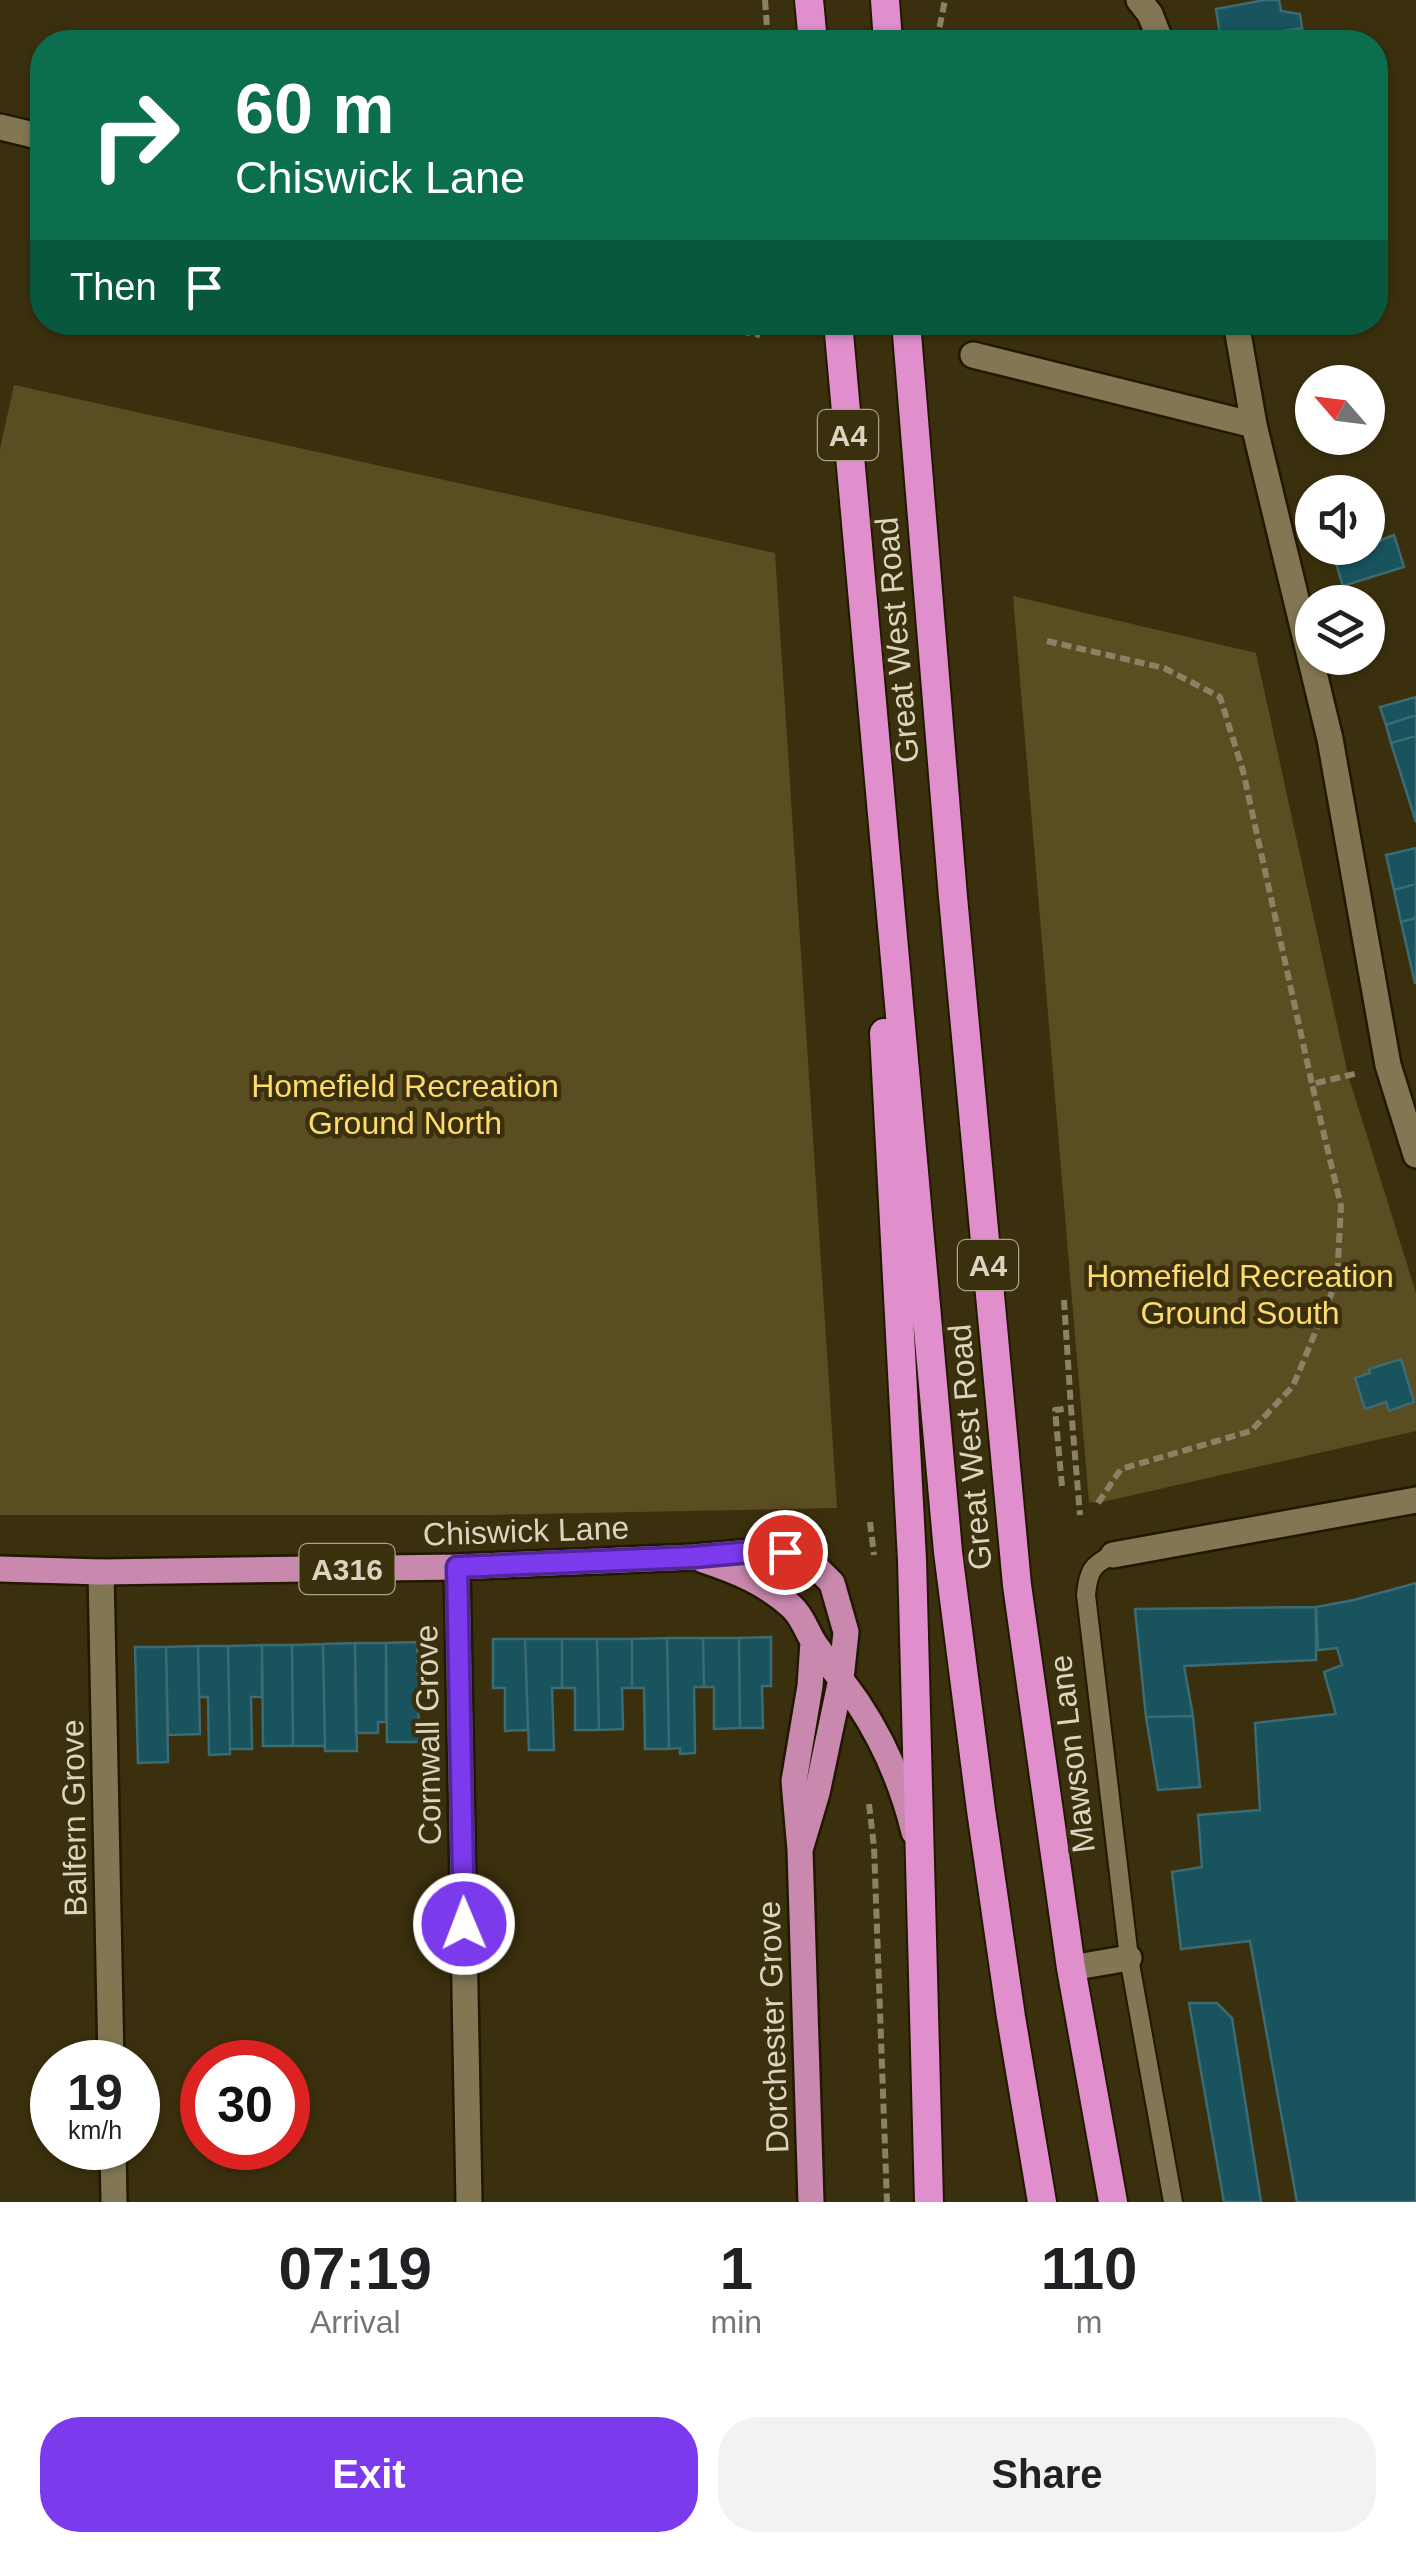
<!DOCTYPE html>
<html lang="en">
<head>
<meta charset="utf-8">
<style>
	:root { --surface:#fff; --page:#f2f2f2; --text:#202124; --muted:#757577; --accent:#7c3aed }
	body { margin:0; font-family:Arial,sans-serif; background:var(--page); color:var(--text); height:100vh; display:flex; flex-direction:column; font-size:38px; white-space:nowrap }
	* { box-sizing:border-box; margin:0 }
	p { font-size:32px; color:var(--muted) }
	.icon { flex:none; width:55px; height:55px; fill:none; stroke:currentColor; stroke-width:2; stroke-linecap:round; stroke-linejoin:round }
	.map { position:relative; height:2202px; overflow:hidden }
	.details { display:flex; flex-direction:column; background:var(--surface); flex:1 }
	.details>* { flex:none }
	.banner { position:absolute; left:30px; top:30px; width:1358px; height:305px; border-radius:40px; box-shadow:0 2px 8px #0004; background:#0b6e4f; color:#fff; overflow:hidden }
	.needle { width:65px; rotate:298deg }
	.tools { position:absolute; left:1295px; top:365px; display:grid; gap:20px }
	.tools a { display:grid; place-items:center; width:90px; height:90px; border-radius:50%; background:var(--surface); box-shadow:0 2px 8px #0004; font-size:50px }
	.speed { position:absolute; left:30px; top:2040px; display:flex; gap:20px; font-size:50px; font-weight:700; text-align:center }
	.speed>* { display:grid; place-content:center; width:130px; height:130px; border-radius:50%; background:var(--surface); box-shadow:0 2px 8px #0004; line-height:1 }
	.speed small { font-size:25px; font-weight:400 }
	.speed .limit { border:15px solid #d22; background:#fff; color:#111 }
	.pin { position:absolute; display:grid; place-items:center; width:85px; height:85px; color:#fff; margin:-42px; border:5px solid #fff; border-radius:50%; box-shadow:0 2px 10px #0007 }
	.me { position:absolute; width:110px; margin:-55px; rotate:359deg; stroke-linejoin:round; filter:drop-shadow(0 0 8px #0008) }
	.turn { display:flex; align-items:center; gap:35px; height:210px; padding:0 40px; font-size:45px }
	.turn .icon { width:130px; height:130px; stroke-width:2.5 }
	.turn b { display:block; font-size:70px; line-height:85px }
	.then { display:flex; align-items:center; height:95px; padding:0 40px; background:#0003; gap:20px; font-size:38px }
	.eta { display:flex; justify-content:space-evenly; align-items:center; height:170px; text-align:center }
	.eta b { font-size:60px; font-weight:700; line-height:70px }
	.button { display:flex; gap:20px; margin-top:auto; padding:20px 40px }
	.button a { flex:1; height:115px; border-radius:40px; background:var(--accent); color:#fff; font-size:40px; font-weight:700; line-height:115px; text-align:center }
	.button a+a { background:var(--page); color:var(--text) }
	.map>svg:first-child { display:block }
	.green { fill:#5b4d22 }
	.building { fill:#18535e; stroke:#3c6b74; stroke-width:2.5 }
	.lines { fill:none; stroke-linecap:round; stroke-linejoin:round }
	.service-casing { stroke:#201800; stroke-width:22 }
	.minor-casing { stroke:#201800; stroke-width:30 }
	.primary-casing { stroke:#201800; stroke-width:30 }
	.trunk-casing { stroke:#201800; stroke-width:32 }
	.path { stroke:#8a8266; stroke-width:6; stroke-dasharray:10 5; stroke-linecap:butt }
	.service { stroke:#837753; stroke-width:18 }
	.minor { stroke:#837753; stroke-width:25 }
	.primary { stroke:#c988ae; stroke-width:25 }
	.trunk { stroke:#e08ecc; stroke-width:28 }
	.route-casing { stroke:#51269a; stroke-width:25 }
	.route { stroke:#7c3aed; stroke-width:18 }
	.labels { text-anchor:middle; dominant-baseline:central; stroke-width:9; stroke-linejoin:round; paint-order:stroke }
	.shield { fill:#3b300d; stroke:#aaa38a; stroke-width:2.5 }
	.shield-label { font-size:30px; font-weight:bold; fill:#dad4c0 }
	.street-label { font-size:32px; fill:#dad4c0; stroke:#3b300d }
	.park-label { font-size:32px; fill:#fddb70; stroke:#3b300d }
</style>
</head>
<body>
<div class="map">
<svg width="1416" height="2202" viewBox="0 0 1416 2202">
	<rect width="100%" height="100%" fill="#3b300d"/>
	<path class="green" d="M14,385L775,553L837,1508L485,1515H0V449Z
		M1013,596L1256,653L1348,1075L1416,1293V1431L1098,1503L1089,1502Z"/>
	<path class="building" d="M1265,0H1279L1281,11L1300,14L1302,28L1221,41L1216,9Z
		M1302,28L1304,41L1302,42H1221Z
		M1394,535L1404,567L1343,586L1334,557L1361,548H1368V545Z
		M1331,548H1361L1334,557Z
		M1416,697V715L1386,725L1380,707Z
		M1416,715V736L1391,743L1386,725Z
		M1416,736V822L1391,743Z
		M1416,848V884L1394,890L1386,855Z
		M1416,884V918L1401,922L1394,890Z
		M1416,918V983H1415L1401,922Z
		M1401,1359L1414,1402L1389,1411L1386,1402L1365,1409L1355,1378L1370,1373L1369,1369Z
		M1416,1583V2202H1297L1250,1941L1181,1949L1172,1872L1202,1867L1198,1815L1260,1810L1255,1723L1336,1714L1324,1672L1342,1665L1337,1648L1318,1650L1316,1607L1354,1600Z
		M1316,1607V1660L1184,1666L1193,1716L1146,1717L1135,1609Z
		M771,1637V1686H762L763,1728H740L739,1638Z
		M667,1638L669,1749H645L644,1688H632V1639Z
		M667,1638H703L704,1687H694L695,1753L680,1754V1748L669,1749Z
		M703,1638H739L740,1728L714,1729V1687H704Z
		M493,1639H525L528,1730L505,1731V1688H493Z
		M525,1639H562V1688H552L554,1750H529Z
		M562,1639H597L599,1730H575V1688H562Z
		M597,1639H632V1688H622L623,1729L599,1730Z
		M417,1642L419,1742H387L386,1643Z
		M355,1643H386V1722H378V1733H356Z
		M355,1643L357,1751H325L323,1644Z
		M323,1644L325,1746H293L292,1645Z
		M262,1645H292L293,1746H263Z
		M262,1645V1697H251L252,1749H230L228,1646Z
		M198,1646H228L230,1754L209,1755L208,1697H199Z
		M198,1646L200,1734L168,1735L166,1647Z
		M135,1647H166L168,1762L138,1763Z
		M1193,1716L1200,1787L1158,1790L1146,1717Z
		M1189,2003H1217L1232,2018L1261,2202H1224Z"/>
	<g class="lines">
		<defs>
			<path id="service" d="M1113,1555C1092,1564 1088,1572 1086,1595L1129,1958L1173,2202"/>
			<path id="minor" d="M1139,0L1150,14L1161,42
				M0,127L42,137
				M1236,322L1254,425L1330,739L1388,1065L1416,1155
				M973,355L1254,425
				M1113,1555L1416,1500
				M457,1567L469,2202
				M101,1572L111,2062
				M1071,1968L1129,1958
				M113,2148L114,2202"/>
			<path id="primary" d="M703,1560C736,1571 766,1583 792,1607C804,1618 807,1634 817,1647C830,1666 845,1684 858,1703C884,1742 903,1787 914,1832
				M0,1569L101,1572L457,1567L694,1557L762,1551L785,1552L801,1557L813,1564L832,1583L846,1632L841,1679L817,1793L800,1850
				M811,2202L800,1850L794,1781L810,1686L813,1642"/>
			<path id="trunk" d="M809,0L813,42
				M885,0L888,42
				M838,322L948,1552L981,1810L1011,2017L1042,2202
				M906,322L953,897L1017,1585L1071,1968L1113,2202
				M884,1033L912,1560L929,2202"/>
		</defs>
		<use href="#service" class="service-casing"/>
		<use href="#minor" class="minor-casing"/>
		<use href="#primary" class="primary-casing"/>
		<use href="#trunk" class="trunk-casing"/>
		<path class="path" d="M765,0L768,42
			M939,42V30L945,0
			M736,322L734,330L760,335
			M1047,641L1164,668L1220,697L1243,771L1312,1084L1358,1073
			M1064,1300L1071,1408
			M1062,1486L1055,1410L1071,1408L1080,1515
			M1098,1503L1121,1469L1251,1431L1293,1386L1337,1280L1341,1206L1312,1084
			M870,1522L874,1555
			M869,1804L874,1847L887,2202"/>
		<use href="#service" class="service"/>
		<use href="#minor" class="minor"/>
		<use href="#primary" class="primary"/>
		<use href="#trunk" class="trunk"/>
	</g>
	<g class="lines">
		<defs>
			<path id="route" d="M464,1924L457,1567L694,1557L762,1551L785,1552"/>
		</defs>
		<use href="#route" class="route-casing"/>
		<use href="#route" class="route"/>
	</g>
	<g class="labels">
		<g class="shield">
			<rect x="818" y="410" width="60" height="50" rx="8"/>
			<rect x="958" y="1240" width="60" height="50" rx="8"/>
			<rect x="299.5" y="1544" width="95" height="50" rx="8"/>
		</g>
		<g class="shield-label">
			<text x="848" y="435">A4</text>
			<text x="988" y="1265">A4</text>
			<text x="347" y="1569">A316</text>
		</g>
		<g class="street-label">
			<text transform="translate(897 640) rotate(-95)">Great West Road</text>
			<text transform="translate(970 1447) rotate(-95)">Great West Road</text>
			<text transform="translate(526 1531) rotate(-2)">Chiswick Lane</text>
			<text transform="translate(428 1735) rotate(-91)">Cornwall Grove</text>
			<text transform="translate(1072 1754) rotate(-97)">Mawson Lane</text>
			<text transform="translate(74 1818) rotate(-91)">Balfern Grove</text>
			<text transform="translate(773 2027) rotate(-92)">Dorchester Grove</text>
		</g>
		<g class="park-label">
			<text x="405" y="1086">Homefield Recreation<tspan x="405" dy="37">Ground North</tspan></text>
			<text x="1240" y="1276">Homefield Recreation<tspan x="1240" dy="37">Ground South</tspan></text>
		</g>
	</g>
</svg>
<div class="tools">
<a><svg class="needle" viewBox="-14 -14 28 28"><path d="M0-13l5 13h-10z" fill="#e53935"/><path d="M0 13l5-13h-10z" fill="#757577"/></svg></a>
<a><svg class="icon" aria-label="sound" viewBox="0 0 24 24"><path d="M4 9h4l5-4v14l-5-4H4zM17 9q2 3 0 6"/></svg></a>
<a><svg class="icon" aria-label="layers" viewBox="0 0 24 24"><path d="M12 4l9 5-9 5-9-5zM3 14l9 5 9-5"/></svg></a>
</div>
<div class="speed"><div>19<small>km/h</small></div><div class="limit">30</div></div>
<div class="pin" style="left:785px;top:1552px;background:#d93025"><svg class="icon" aria-label="arrive" viewBox="0 0 24 24"><path d="M6 21V4h12l-3 4 3 4H6"/></svg></div>
<svg class="me" style="left:464px;top:1924px" viewBox="-20 -20 40 40"><circle r="17" fill="#7c3aed" stroke="#fff" stroke-width="3"/><path d="M0-11L8 9 0 5-8 9z" fill="#fff"/></svg>
<div class="banner">
<div class="turn"><svg class="icon" aria-label="right" viewBox="0 0 24 24"><path d="M7 20v-9h11M14 6l5 5-5 5"/></svg><div><b>60 m</b>Chiswick Lane</div></div>
<div class="then">Then<svg class="icon" aria-label="arrive" viewBox="0 0 24 24"><path d="M6 21V4h12l-3 4 3 4H6"/></svg></div>
</div>
</div>
<section class="details">
<div class="eta">
<div><b>07:19</b><p>Arrival</p></div>
<div><b>1</b><p>min</p></div>
<div><b>110</b><p>m</p></div>
</div>
<div class="button"><a>Exit</a><a>Share</a></div>
</section>
</body>
</html>
